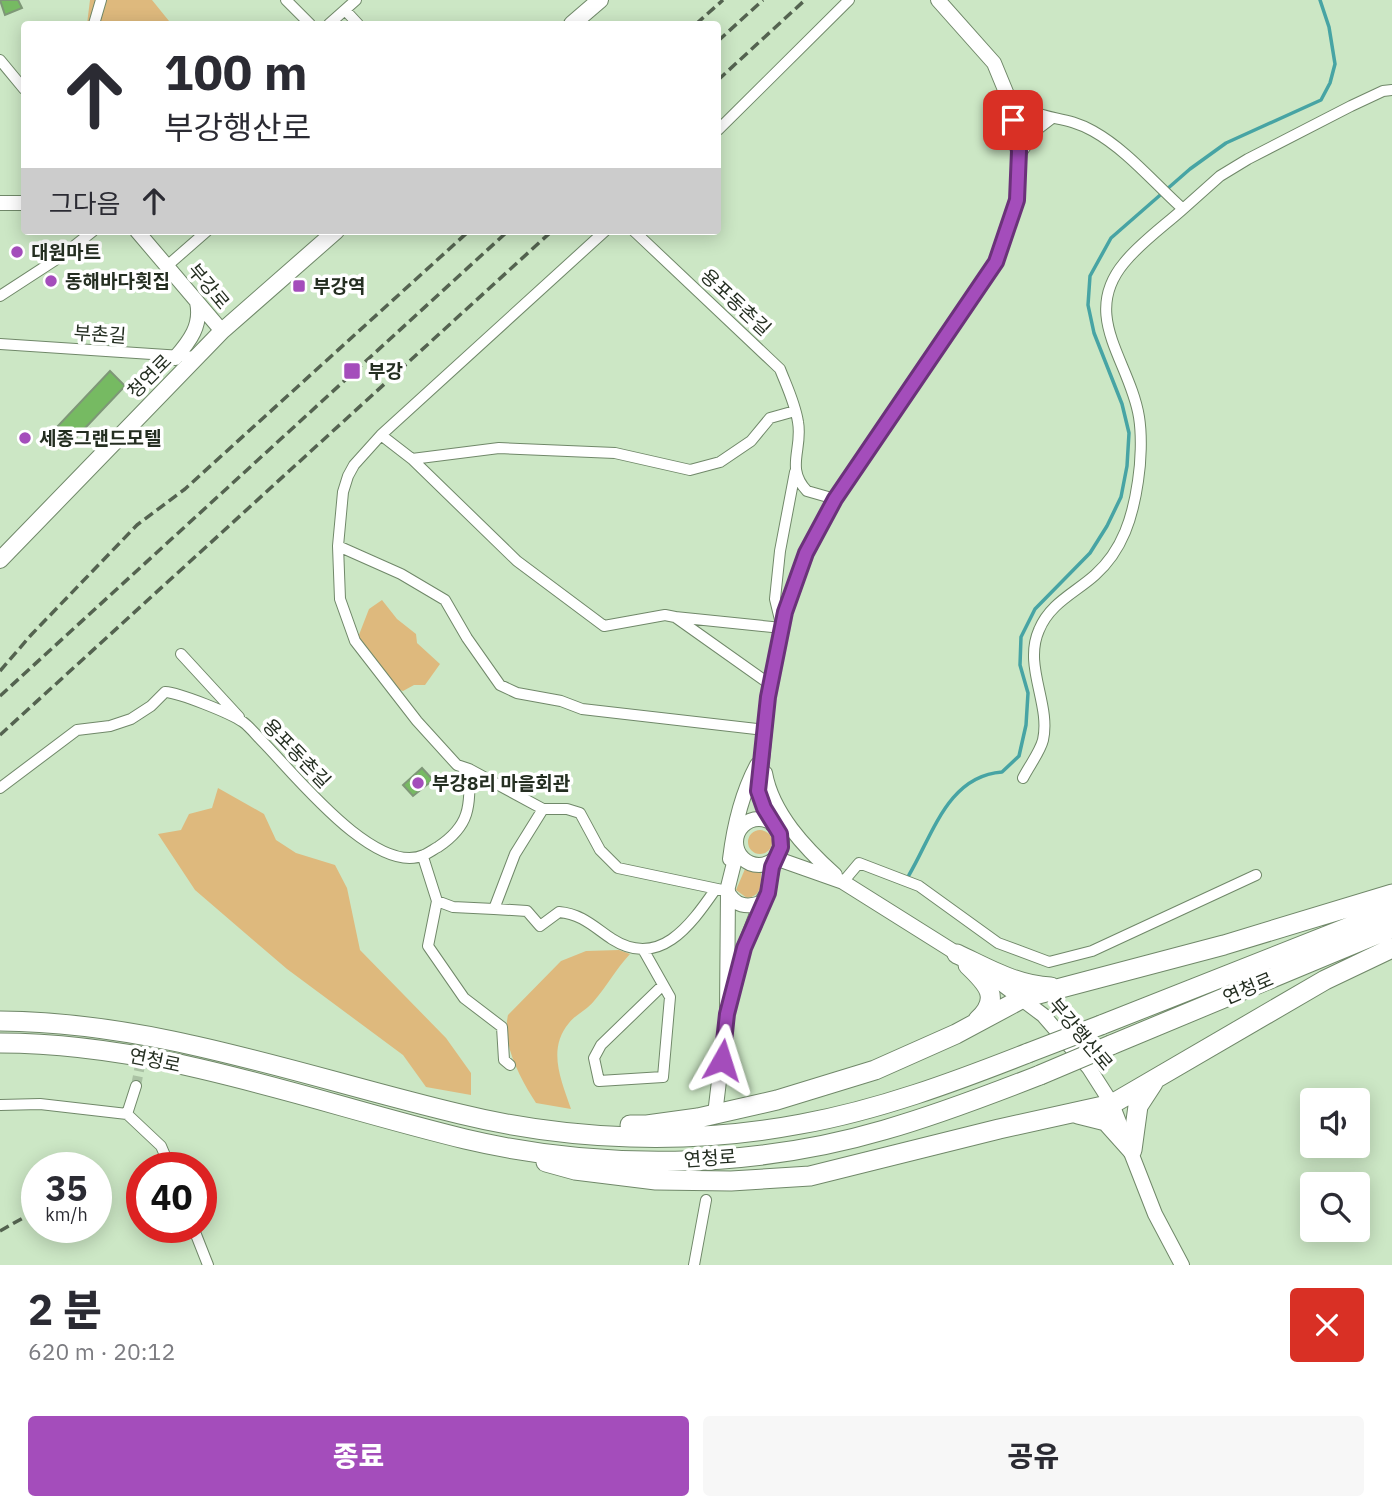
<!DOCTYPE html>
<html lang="ko">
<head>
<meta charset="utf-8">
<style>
	:root { --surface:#fff; --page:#f7f7f7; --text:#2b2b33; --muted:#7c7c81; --accent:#a44dbb }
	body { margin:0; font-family:"IBM Plex Sans","Noto Sans KR",sans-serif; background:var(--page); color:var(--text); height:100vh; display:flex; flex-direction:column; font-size:26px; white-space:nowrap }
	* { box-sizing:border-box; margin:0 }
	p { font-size:23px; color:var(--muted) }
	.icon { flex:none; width:38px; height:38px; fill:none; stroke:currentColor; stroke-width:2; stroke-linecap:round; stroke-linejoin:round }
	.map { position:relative; height:1265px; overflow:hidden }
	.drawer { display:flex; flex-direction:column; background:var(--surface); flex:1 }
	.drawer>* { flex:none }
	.top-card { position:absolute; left:21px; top:21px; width:700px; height:214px; border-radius:7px; box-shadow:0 4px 18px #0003; background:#fff; color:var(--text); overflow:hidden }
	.tools { position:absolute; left:1300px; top:1088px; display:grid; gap:14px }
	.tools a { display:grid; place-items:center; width:70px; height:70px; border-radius:7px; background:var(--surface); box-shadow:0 4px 18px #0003; font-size:35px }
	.speed { position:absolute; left:21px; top:1152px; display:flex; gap:14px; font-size:35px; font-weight:700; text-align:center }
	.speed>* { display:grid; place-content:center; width:91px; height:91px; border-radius:50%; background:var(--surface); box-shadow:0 4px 18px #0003; line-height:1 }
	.speed small { font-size:18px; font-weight:400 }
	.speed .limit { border:10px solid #d22; background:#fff; color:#111 }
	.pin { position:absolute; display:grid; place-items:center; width:60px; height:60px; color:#fff; margin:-30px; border-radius:14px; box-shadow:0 4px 10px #0006 }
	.me { position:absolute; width:77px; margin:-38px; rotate:6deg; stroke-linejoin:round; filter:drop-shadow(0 0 5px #0008) }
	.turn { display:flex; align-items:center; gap:24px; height:147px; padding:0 28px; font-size:32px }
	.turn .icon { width:91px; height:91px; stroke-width:2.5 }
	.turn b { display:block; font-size:49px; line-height:60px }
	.then { display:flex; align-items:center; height:66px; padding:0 28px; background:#0003; gap:14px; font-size:26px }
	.round { display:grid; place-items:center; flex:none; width:74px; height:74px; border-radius:7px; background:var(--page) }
	.overview { display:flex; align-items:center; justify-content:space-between; height:119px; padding:0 28px }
	h1 { font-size:42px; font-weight:800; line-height:52px }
	.primary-button { display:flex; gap:14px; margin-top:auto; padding:14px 28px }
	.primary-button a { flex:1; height:80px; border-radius:7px; background:var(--accent); color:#fff; font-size:28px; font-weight:800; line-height:80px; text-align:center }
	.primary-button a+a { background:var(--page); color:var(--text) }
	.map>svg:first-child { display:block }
	.green { fill:#deb97d }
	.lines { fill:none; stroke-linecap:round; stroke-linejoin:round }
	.stream { stroke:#47a4a4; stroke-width:3.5 }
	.building { fill:#76ba62; stroke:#7e9777; stroke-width:2 }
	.minor-tunnel { stroke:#aac2a4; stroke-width:10; stroke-dasharray:10 5; stroke-linecap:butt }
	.minor-casing { stroke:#708869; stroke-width:12 }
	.tertiary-casing { stroke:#708869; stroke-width:16 }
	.secondary-casing { stroke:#708869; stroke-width:18 }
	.trunk-casing { stroke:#708869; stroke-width:21 }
	.minor { stroke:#fff; stroke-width:10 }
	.tertiary { stroke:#fff; stroke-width:14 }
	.secondary { stroke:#fff; stroke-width:16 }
	.trunk { stroke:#fff; stroke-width:19 }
	.rail { stroke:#546350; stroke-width:3.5; stroke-dasharray:10 5; stroke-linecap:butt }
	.trunk-bridge-casing { stroke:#708869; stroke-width:21; stroke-linecap:butt }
	.trunk-bridge { stroke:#fff; stroke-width:19 }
	.route-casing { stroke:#6b327a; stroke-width:18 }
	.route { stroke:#a44dbb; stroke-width:12 }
	.poi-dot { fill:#a44dbb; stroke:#fff; stroke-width:2.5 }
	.labels { text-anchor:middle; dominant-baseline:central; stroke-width:7; stroke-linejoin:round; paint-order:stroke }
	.poi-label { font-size:19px; font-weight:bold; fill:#242e21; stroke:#fff; text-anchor:start }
	.street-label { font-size:19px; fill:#242e21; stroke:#fff }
</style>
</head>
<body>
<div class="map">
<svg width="1392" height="1265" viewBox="0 0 1392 1265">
	<rect width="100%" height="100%" fill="#cce7c5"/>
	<path class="green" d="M90,0H152L169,21L165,24H87Z
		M382,600L397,619L416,634L417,643L440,664L425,685H414L403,691L394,688L357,640L369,609Z
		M218,788L264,814L276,840L296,853L335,865L347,888L360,950L446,1038L471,1073V1095L426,1087L403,1055L287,969L195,890L158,834L181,830L189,814L212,808Z
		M748 842a12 12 0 1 1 24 0a12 12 0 1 1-24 0Z
		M745,869L761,873C761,886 761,896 747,898L736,890Z
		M619,950L630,954C616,969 607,986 594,1001C587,1010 576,1014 569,1023C547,1049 561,1080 571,1109L536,1103C521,1080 501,1044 508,1015L561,961L586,951Z"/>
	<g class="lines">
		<path class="stream" d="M909,875C933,834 948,776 1002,772L1019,756L1026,725L1028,693L1020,665L1021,637L1035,609L1090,553L1107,526L1121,497L1127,466L1129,433L1122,404L1094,333L1088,305L1090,276L1111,238L1190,169L1226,143L1321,100L1330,83L1335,64L1329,27L1320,0"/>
	</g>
	<path class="building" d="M0,0H18L22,8L5,15Z
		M110,371L125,386L68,446L61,440L65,435L57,427Z
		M422,768L433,780L413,796L403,785Z"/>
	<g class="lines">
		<path class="minor-tunnel" d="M136,1086L142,1055"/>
		<defs>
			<path id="minor" d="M286,0L310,24
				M345,10L358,24
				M94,24L101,0
				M329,24L356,0
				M0,60L24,89
				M1007,92C1039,126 1058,111 1093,131C1127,150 1154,183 1183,209L1220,176L1248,159L1351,106L1383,91L1392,90
				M718,130L849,0
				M1019,156L1038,129L1051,119
				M605,231L381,435L354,465L348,476L343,492L338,546L401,574L445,600L467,638L500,685L517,693L561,701L582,709L765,730
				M634,231L780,369C787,387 795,403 798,422C803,449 785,468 807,491L835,499
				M167,266L207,231
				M0,296L63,255L93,231
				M0,344L197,357
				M381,435L412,459L499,448L615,453L690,470L720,462L751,441L770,418L795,411
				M412,459L517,561L604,626L665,615L675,617L771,685
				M675,617L782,628L775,599L780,551L795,472
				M181,654L239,717
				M469,769L543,809H567L580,813L600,850L618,868L727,891
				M1023,778C1029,766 1040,752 1043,740C1051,704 1023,666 1039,630C1050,603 1075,593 1095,575C1123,550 1133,516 1138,481C1141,462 1142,436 1139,417C1130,361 1080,316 1124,263C1140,243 1164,226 1183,209
				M0,788L77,730L110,726L131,719L151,706L165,692C180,693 230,713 243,722C250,727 256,735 262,741C293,772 375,877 424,855C429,853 434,849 438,847C471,825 470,806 469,769L457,765L417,721L355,641L340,599L338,546
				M423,857L437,901L453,907L494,909L515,854L543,809
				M843,882L859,863L919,886L998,943L1049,962L1092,951L1256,875
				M437,901L428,946L464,998L502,1027L504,1060L510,1065
				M494,909L527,911L540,926L559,912C582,914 594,927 612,939C659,969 690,926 715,890
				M644,951L670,997L663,1077L599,1081L594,1058L601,1045L663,985
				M0,1105L40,1104L127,1114L161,1146L170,1167
				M127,1114L136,1086
				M193,1227L208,1265
				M694,1265L706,1200"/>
			<path id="tertiary" d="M0,203H24
				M137,231L222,331
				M175,358C190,341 202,325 197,302
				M765,773C772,813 805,848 835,875
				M736 842a23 23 0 1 1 46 0a23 23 0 1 1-46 0Z
				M772,824L759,791L768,697L785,612L806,553L835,499L996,262L1017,200L1019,151L1008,97L994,63L938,0
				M737,851L727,891C735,906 746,908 761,903L767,893L775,858L843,882L964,958
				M730,859C734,826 741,795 757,765
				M995,979L1043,1015L1089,1068L1112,1104L1155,1214L1182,1265
				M730,1002L744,948L761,903
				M716,1106L727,1014L728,890"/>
			<path id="secondary" d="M572,24L600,0
				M0,560L222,331L336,231"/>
			<path id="trunk" d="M957,954C987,968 1017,986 1051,987
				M968,965C987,983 1002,998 978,1020
				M0,1021C158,1022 308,1078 460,1114C570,1141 690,1145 801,1124C879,1110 954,1082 1028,1053
				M1101,1025L1392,910
				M0,1043C160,1043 312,1102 465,1139C600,1171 751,1169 884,1130C937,1115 989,1095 1040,1075
				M1111,1045L1392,928
				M1078,1114L1106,1121L1132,1150
				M630,1125H647L698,1118L777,1100L875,1070L956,1034L1023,998L1224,945L1392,894
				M1132,1150L1138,1106L1153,1083
				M546,1162L575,1170L656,1180L731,1181L810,1176L999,1129L1112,1104L1325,980L1392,948"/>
		</defs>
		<use href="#minor" class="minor-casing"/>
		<use href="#tertiary" class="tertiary-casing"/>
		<use href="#secondary" class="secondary-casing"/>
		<use href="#trunk" class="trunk-casing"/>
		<use href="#minor" class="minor"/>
		<use href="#tertiary" class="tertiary"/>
		<use href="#secondary" class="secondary"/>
		<use href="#trunk" class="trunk"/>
		<path class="rail" d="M696,24L723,0
			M718,41L763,0
			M718,80L805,0
			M0,671L31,635L137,525L185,489L469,231
			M0,696L508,231
			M0,735L552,231
			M0,1231L37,1210"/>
		<defs>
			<path id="trunk-bridge" d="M1028,1053L1101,1025
				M1040,1075L1111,1045"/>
		</defs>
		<use href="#trunk-bridge" class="trunk-bridge-casing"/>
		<use href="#trunk-bridge" class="trunk-bridge"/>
	</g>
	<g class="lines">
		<defs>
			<path id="route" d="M722,1060L727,1014L744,948L768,893L772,867L781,847L780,834L764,808L758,791L768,697L785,612L806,553L835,499L996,262L1017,200L1019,151L1013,120"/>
		</defs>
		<use href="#route" class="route-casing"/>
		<use href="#route" class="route"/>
	</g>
	<g class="poi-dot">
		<circle cx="17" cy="252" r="7"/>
		<circle cx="51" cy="281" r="7"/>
		<rect x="292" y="279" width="14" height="14" rx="3.5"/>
		<rect x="343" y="362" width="18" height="18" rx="3.5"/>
		<circle cx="25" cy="438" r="7"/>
		<circle cx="418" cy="783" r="7"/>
	</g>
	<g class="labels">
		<g class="poi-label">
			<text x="31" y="252">대원마트</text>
			<text x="65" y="281">동해바다횟집</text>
			<text x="313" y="286">부강역</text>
			<text x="368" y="371">부강</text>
			<text x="39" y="438">세종그랜드모텔</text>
			<text x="432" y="783">부강8리 마을회관</text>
		</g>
		<g class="street-label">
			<text transform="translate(209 286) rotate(50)">부강로</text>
			<text transform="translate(736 302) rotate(43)">용포동촌길</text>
			<text transform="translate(100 334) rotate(4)">부촌길</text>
			<text transform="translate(149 376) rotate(-45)">청연로</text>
			<text transform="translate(297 753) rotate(46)">용포동촌길</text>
			<text transform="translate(1248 988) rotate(-23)">연청로</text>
			<text transform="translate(1081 1034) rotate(50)">부강행산로</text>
			<text transform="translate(155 1060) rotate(12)">연청로</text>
			<text transform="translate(710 1158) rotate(-4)">연청로</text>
		</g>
	</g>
</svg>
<div class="tools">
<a><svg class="icon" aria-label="sound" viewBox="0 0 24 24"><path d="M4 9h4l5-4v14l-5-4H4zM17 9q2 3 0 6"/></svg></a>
<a><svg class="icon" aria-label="search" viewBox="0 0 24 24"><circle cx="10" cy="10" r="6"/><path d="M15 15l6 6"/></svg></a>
</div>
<div class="speed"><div>35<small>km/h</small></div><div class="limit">40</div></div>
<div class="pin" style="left:1013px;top:120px;background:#d93025"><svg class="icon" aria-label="arrive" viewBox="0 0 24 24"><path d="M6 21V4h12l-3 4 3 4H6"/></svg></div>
<svg class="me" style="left:722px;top:1060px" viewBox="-20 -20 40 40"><path d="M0-17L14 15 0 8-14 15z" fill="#a44dbb" stroke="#fff" stroke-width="4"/></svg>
<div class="top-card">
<div class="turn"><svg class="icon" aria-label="ahead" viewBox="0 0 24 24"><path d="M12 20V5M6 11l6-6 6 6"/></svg><div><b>100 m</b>부강행산로</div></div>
<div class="then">그다음<svg class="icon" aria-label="ahead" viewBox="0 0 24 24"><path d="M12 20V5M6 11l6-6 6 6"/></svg></div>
</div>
</div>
<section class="drawer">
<div class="overview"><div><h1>2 분</h1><p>620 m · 20:12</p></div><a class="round" style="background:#d93025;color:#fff"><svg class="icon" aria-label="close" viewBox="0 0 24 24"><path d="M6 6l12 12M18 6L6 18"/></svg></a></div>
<div class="primary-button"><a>종료</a><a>공유</a></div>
</section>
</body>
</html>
